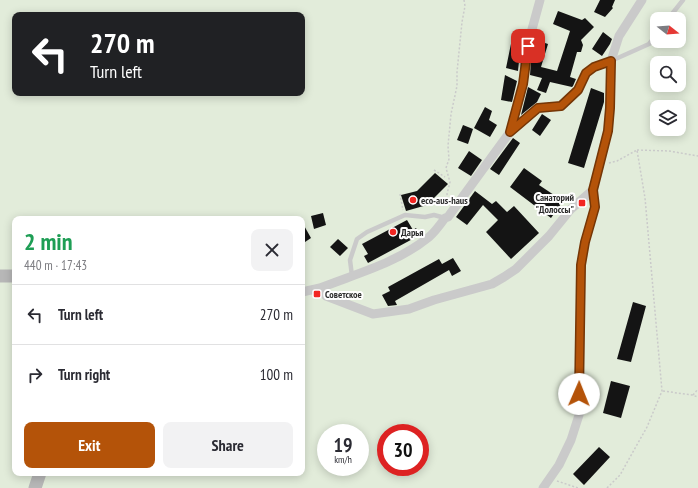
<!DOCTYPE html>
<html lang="en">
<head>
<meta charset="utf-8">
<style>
	:root { --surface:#fff; --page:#f2f2f3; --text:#2b2b33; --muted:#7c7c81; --line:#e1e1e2; --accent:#b45309 }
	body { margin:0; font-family:"PT Sans Narrow",sans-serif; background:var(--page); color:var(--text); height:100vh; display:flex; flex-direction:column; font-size:15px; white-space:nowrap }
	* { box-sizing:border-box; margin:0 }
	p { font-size:13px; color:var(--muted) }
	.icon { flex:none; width:22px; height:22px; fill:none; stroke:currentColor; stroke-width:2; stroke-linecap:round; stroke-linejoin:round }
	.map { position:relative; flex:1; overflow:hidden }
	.panel { position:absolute; left:12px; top:216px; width:293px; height:260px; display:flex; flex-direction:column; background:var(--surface); border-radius:8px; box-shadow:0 2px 10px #0003 }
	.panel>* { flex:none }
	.hud { position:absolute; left:12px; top:12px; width:293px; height:84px; border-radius:8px; box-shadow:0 2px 10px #0003; background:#202124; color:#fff; overflow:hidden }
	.needle { width:26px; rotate:107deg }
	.buttons { position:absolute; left:650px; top:12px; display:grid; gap:8px }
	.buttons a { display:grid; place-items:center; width:36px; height:36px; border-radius:8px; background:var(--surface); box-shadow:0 2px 10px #0003; font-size:20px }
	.speed { position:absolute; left:317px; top:424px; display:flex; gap:8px; font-size:20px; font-weight:700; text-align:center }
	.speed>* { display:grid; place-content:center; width:52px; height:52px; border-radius:50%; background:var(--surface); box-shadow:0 2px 10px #0003; line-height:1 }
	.speed small { font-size:10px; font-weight:400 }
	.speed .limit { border:6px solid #d22; background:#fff; color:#111 }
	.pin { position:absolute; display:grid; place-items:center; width:34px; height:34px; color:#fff; margin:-17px; border-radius:8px; box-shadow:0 2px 6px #0006 }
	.me { position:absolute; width:44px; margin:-22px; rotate:1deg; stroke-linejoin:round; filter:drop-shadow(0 0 3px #0008) }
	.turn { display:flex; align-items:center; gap:14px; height:84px; padding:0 12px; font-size:18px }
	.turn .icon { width:52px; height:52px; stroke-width:2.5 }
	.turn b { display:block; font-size:28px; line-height:34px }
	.round { display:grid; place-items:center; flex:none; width:42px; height:42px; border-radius:8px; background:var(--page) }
	.headline { display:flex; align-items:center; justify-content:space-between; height:68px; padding:0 12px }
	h1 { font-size:24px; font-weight:600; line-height:30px; color:#1e9e55 }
	.button { display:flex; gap:8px; margin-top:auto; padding:8px 12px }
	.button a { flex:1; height:46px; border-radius:8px; background:var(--accent); color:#fff; font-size:16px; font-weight:600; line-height:46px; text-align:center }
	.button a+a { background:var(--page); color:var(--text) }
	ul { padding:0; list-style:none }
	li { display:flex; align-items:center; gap:12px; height:60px; padding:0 12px; border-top:1px solid var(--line) }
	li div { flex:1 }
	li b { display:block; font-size:15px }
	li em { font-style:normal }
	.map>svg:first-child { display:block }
	.green { fill:#e2ecda; fill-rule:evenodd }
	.building { fill:#141414 }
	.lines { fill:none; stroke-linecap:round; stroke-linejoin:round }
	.path { stroke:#cacaca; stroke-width:1.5; stroke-dasharray:2 2; stroke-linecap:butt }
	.lane { stroke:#cacaca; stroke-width:4.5 }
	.street { stroke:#cacaca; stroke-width:9 }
	.secondary { stroke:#b7b7b7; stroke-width:13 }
	.route-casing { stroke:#753606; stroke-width:10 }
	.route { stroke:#b45309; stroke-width:7 }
	.poi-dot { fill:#f22622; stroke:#fff; stroke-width:1.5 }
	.labels { text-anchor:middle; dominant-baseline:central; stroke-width:4; stroke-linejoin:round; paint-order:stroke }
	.poi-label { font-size:10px; font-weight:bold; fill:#2d2d2d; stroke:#fff; text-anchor:start }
</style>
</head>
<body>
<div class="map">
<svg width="698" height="488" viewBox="0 0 698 488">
	<rect width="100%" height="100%" fill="#fff"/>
	<path class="green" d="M0,0H698V488H0ZM15,15H302V93H15ZM657,19H679V41H657ZM657,63H679V85H657ZM657,107H679V129H657ZM15,219H302V473H15ZM326,433H360V467H326ZM386,433H420V467H386Z"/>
	<path class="building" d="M600,0H615L612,7L613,8L605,17L594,12Z
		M558,11L582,20L585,18L594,27L581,40L583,45L581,52H577L570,77L576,79L573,86L572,87L550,82L546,93L537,90L542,78L530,75L531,60L536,40L548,44L541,67L557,71L570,31L553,24Z
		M603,32L612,39L610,44L602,56L592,49Z
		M512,39L520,40L516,60L519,61L518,71L506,68Z
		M505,75L517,81L512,102L501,100Z
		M528,87L541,94L537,102L521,115Z
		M591,88L604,93V102L584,168L568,163Z
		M485,107L492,111L489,120L497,125L490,137L474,128Z
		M542,114L551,120L540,136L532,130Z
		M463,125L473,129L468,144L457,140Z
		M513,138L520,143L499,175L490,169Z
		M469,151L482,160L471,176L458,168Z
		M524,168L542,181L539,185L563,201L551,218L510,187Z
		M435,173L448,184L427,205L406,211L401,195L417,191Z
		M475,191L492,204L496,201L507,212L514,206L539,233L511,259L486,232L498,220L483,205L467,225L456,217Z
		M323,213L326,225L314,229L311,216Z
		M407,220L413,230L416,228L420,235L368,263L364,256L368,254L362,244Z
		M302,222L311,238L302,244Z
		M338,239L348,248L340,256L330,247Z
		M453,258L461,271L452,276L449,270L395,301L397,305L388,306L382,295L390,291L388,287L439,259L442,264Z
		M633,302L646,306L631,362L617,359Z
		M611,381L630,386L621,418L603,413Z
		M599,447L610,457L584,485L573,474Z"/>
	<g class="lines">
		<path class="path" d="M637,150L669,151L698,156
			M434,170L445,177
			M400,194L403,210
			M448,203L447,194L450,182L446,168L449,159L448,146L451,114L457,86V72L462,22L465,6L464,0
			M663,391L692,395L698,397
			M693,395L698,389
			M557,481L578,488
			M607,488L620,475L647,427L662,391L645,198L637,150L617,161L609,163"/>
		<path class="lane" d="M668,19L683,0
			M611,61L649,44L657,34
			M352,276L350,260L357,239L367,232L405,215L425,217L434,215L445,218"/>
		<path class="street" d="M510,132L523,84L525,59L531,33L540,0
			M320,288C358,273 397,263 429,237C435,232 440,225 445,218L448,217L510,132L538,108L561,106L578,90L586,73L594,67L611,61
			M302,292L320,288L326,296L373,314L409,309L434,300L492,284L504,277L516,269L549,236L571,209L593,190
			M543,488L559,465L571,440L579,415L581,265L585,242L595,207L593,190L608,131L610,108L611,61L619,36L642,0"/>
		<path class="secondary" d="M0,276H15
			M35,488L40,473"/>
	</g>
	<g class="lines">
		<defs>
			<path id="route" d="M528,46L523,84L510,132L538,108L561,106L578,90L586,73L594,67L611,61L610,108L608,131L593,190L595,207L585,242L581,265L579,394"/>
		</defs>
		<use href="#route" class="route-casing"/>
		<use href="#route" class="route"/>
	</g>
	<g class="poi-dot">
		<circle cx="413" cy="200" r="4"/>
		<rect x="578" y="199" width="8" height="8" rx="2"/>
		<circle cx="393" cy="232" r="4"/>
		<rect x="313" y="290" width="8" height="8" rx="2"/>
	</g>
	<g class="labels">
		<g class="poi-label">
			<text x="574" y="197" text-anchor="end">Санаторий<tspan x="574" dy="12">"Долоссы"</tspan></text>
			<text x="421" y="200">eco-aus-haus</text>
			<text x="401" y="232">Дарья</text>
			<text x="325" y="294">Советское</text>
		</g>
	</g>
</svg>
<div class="buttons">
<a><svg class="needle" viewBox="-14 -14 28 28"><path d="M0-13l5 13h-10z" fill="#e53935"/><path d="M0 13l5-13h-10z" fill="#7c7c81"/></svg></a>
<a><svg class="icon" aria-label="search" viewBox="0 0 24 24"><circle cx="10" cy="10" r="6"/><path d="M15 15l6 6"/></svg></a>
<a><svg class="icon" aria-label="layers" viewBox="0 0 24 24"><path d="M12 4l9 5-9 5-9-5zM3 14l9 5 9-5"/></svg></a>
</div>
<div class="speed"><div>19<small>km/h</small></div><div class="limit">30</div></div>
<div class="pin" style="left:528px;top:46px;background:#d93025"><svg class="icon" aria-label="arrive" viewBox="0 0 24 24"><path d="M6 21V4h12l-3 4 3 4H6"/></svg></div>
<svg class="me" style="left:579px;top:394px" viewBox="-20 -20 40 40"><circle r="19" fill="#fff"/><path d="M0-13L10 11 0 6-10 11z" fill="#b45309"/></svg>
<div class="hud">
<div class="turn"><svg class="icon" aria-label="left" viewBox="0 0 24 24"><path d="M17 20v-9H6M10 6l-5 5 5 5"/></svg><div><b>270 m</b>Turn left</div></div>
</div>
<section class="panel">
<div class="headline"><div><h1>2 min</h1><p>440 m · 17:43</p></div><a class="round"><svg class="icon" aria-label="close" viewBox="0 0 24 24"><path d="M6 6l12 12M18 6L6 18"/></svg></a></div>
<ul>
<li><svg class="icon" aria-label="left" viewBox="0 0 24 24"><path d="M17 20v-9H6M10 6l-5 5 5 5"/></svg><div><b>Turn left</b></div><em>270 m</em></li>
<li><svg class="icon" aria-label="right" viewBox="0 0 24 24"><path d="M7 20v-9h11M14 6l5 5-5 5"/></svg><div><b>Turn right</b></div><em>100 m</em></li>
</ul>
<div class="button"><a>Exit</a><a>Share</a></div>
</section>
</div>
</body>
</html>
